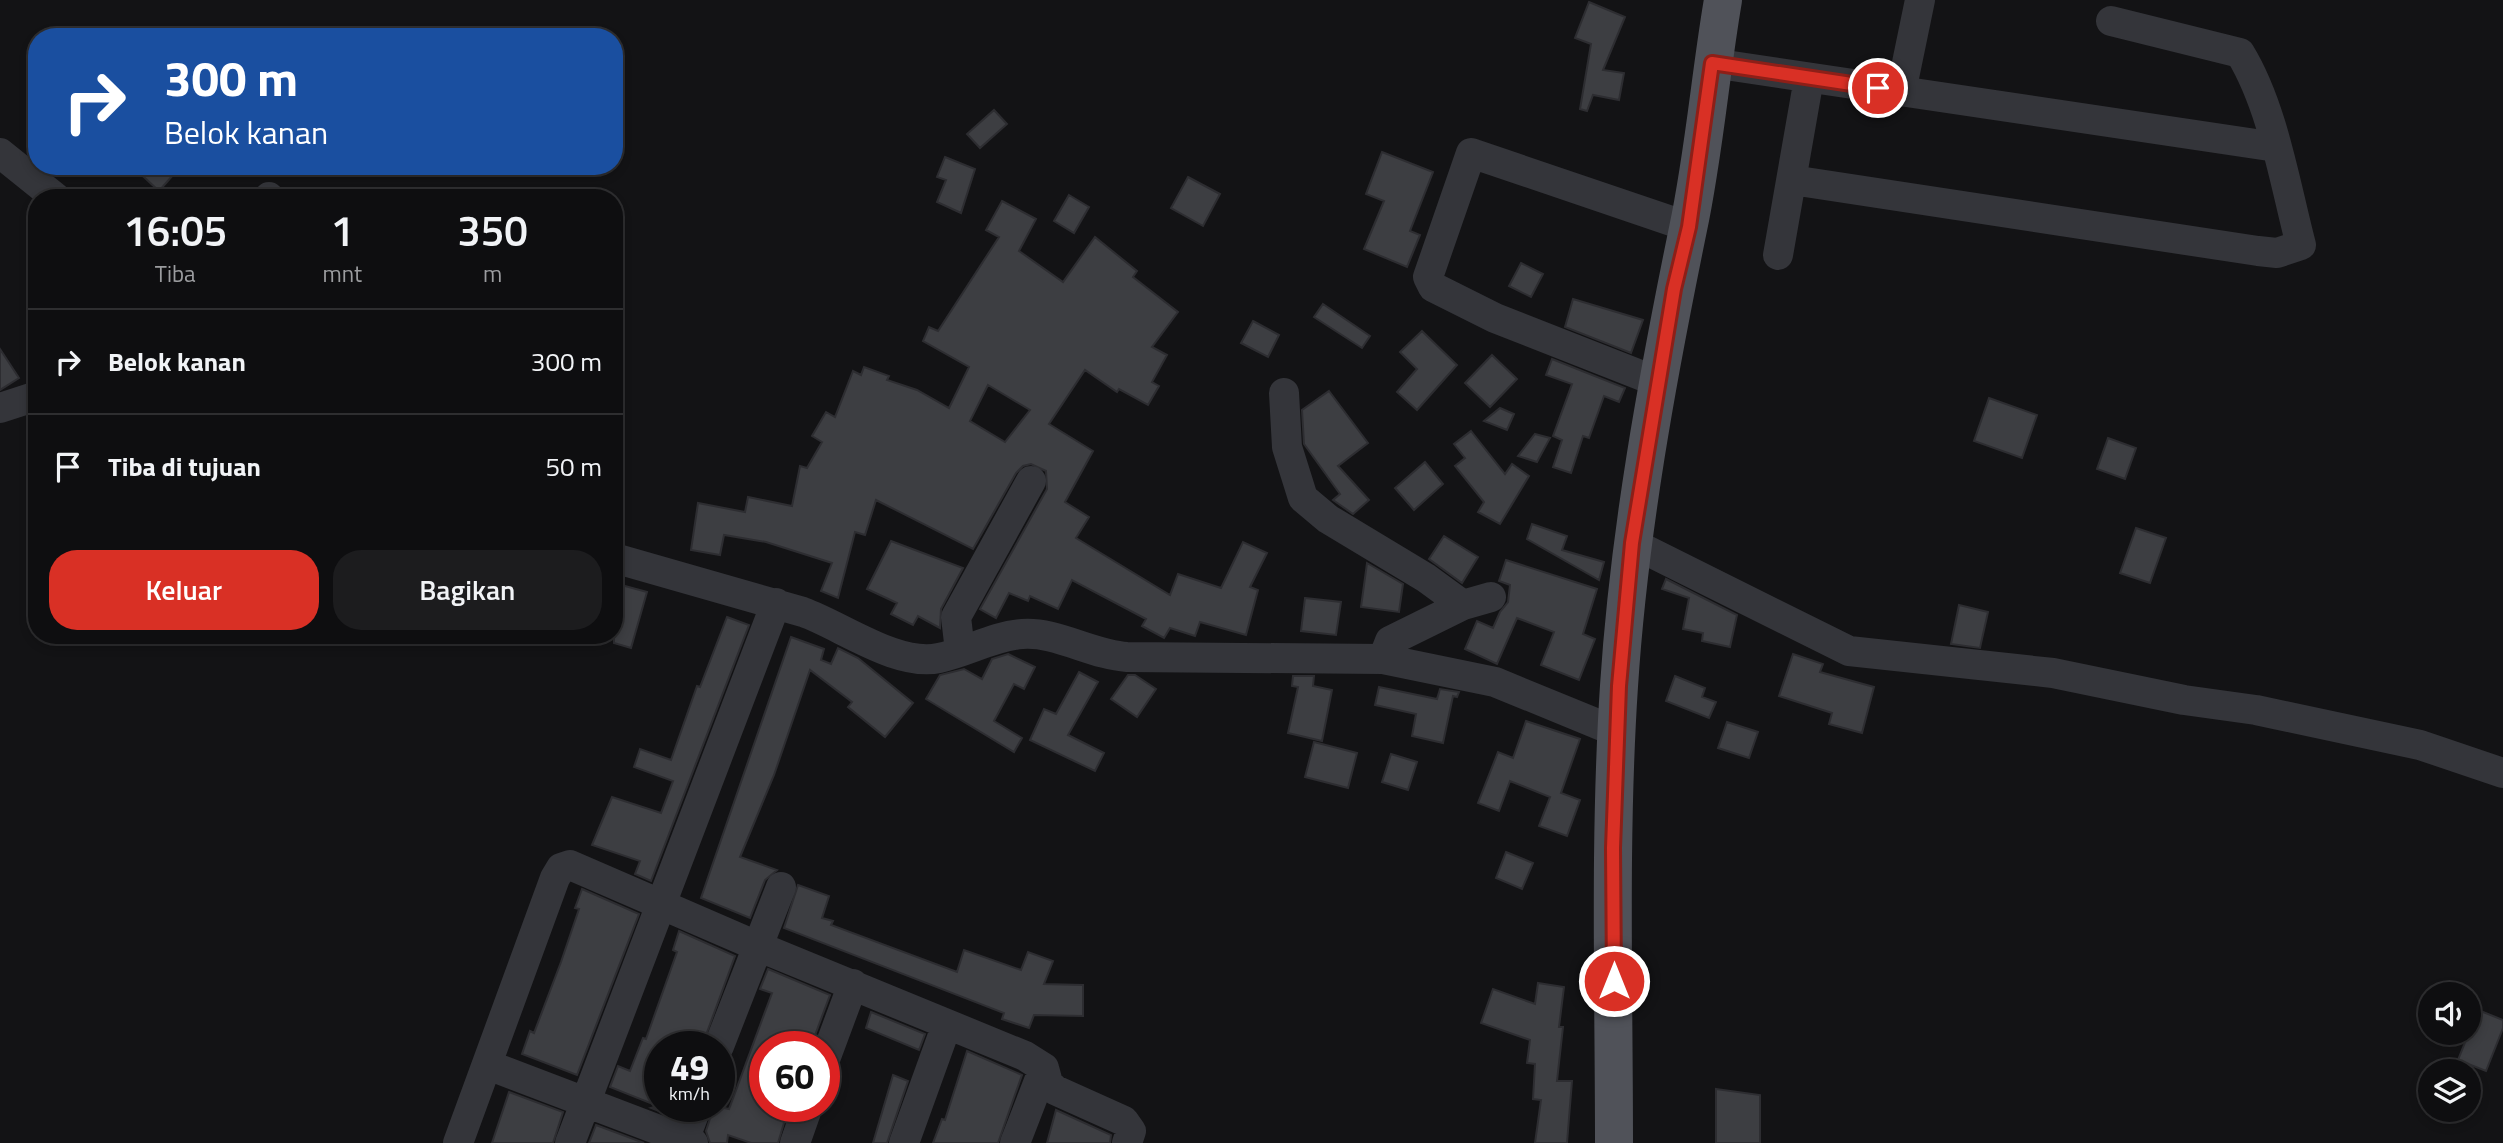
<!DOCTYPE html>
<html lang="id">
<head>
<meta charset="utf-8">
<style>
	:root { --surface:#0e0e10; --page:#1c1c1e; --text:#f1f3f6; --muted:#9b9c9f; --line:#2e2e30; --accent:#d93025 }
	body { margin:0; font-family:"Titillium Web",sans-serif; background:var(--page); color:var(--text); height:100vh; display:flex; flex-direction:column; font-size:26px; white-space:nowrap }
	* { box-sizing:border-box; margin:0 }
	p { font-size:23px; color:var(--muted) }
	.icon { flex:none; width:38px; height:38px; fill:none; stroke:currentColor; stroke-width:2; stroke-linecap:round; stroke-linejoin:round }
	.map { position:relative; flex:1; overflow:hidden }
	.drawer { position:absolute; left:28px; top:189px; width:595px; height:455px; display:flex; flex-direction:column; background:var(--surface); border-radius:28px; box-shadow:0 4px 10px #0003,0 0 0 2px var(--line) }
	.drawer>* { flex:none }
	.top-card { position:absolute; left:28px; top:28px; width:595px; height:147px; border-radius:28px; box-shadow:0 4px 10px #0003,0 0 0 2px var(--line); background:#1a4fa0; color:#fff; overflow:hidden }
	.fabs { position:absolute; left:2418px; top:982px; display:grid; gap:14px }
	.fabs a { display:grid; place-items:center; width:63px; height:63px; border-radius:50%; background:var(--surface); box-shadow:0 4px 10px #0003,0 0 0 2px var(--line); font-size:35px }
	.speed { position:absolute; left:644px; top:1031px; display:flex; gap:14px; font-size:35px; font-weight:700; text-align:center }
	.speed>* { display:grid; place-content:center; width:91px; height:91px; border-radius:50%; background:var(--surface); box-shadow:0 4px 10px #0003,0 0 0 2px var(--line); line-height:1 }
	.speed small { font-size:18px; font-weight:400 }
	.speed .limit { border:10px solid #d22; background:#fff; color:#111 }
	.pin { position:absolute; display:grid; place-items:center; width:60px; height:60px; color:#fff; margin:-30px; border:4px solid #fff; border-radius:50%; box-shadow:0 2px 7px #0007 }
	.me { position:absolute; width:77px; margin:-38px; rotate:0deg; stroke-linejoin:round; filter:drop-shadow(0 0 5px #0008) }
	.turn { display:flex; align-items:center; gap:24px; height:147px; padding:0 21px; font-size:32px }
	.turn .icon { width:91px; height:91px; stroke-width:2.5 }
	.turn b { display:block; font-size:49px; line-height:60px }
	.eta { display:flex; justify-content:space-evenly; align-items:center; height:119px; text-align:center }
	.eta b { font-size:42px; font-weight:600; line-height:49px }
	.cta { display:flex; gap:14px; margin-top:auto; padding:14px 21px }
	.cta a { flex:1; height:80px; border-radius:28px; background:var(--accent); color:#fff; font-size:28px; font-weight:600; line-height:80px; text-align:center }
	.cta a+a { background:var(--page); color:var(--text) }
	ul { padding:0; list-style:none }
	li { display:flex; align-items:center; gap:21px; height:105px; padding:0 21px; border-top:2px solid var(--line) }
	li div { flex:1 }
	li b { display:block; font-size:26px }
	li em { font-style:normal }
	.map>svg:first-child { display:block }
	.building { fill:#3d3e42; stroke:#2d2d31; stroke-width:2; fill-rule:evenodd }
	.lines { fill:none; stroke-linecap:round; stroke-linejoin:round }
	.minor { stroke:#34353a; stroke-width:30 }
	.major { stroke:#505259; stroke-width:38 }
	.route-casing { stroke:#8d1f18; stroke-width:18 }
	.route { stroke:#d93025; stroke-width:12 }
</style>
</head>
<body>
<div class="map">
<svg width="2503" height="1143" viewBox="0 0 2503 1143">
	<rect width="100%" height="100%" fill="#131315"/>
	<path class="building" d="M1589,2L1625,17L1603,70L1624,73L1619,100L1593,95L1587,111L1580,109L1591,44L1575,38Z
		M994,110L1007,124L980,148L967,134Z
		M1382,152L1433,172L1410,231L1420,235L1407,267L1364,249L1384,201L1366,194Z
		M945,157L975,169L961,213L937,202L946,180L937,177Z
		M132,166H181L159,191Z
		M1188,177L1220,194L1203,226L1171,208Z
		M1069,195L1089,207L1074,233L1054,221Z
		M1002,201L1036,219L1019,251L1063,282L1095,237L1137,271L1133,277L1178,312L1152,347L1167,355L1152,382L1159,386L1148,405L1119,389L1117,392L1085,370L1049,424L1093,451L1065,502L1089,517L1076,538L1170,595L1178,574L1221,588L1243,542L1267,553L1250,587L1258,590L1246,635L1200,622L1195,636L1170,628L1164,638L1142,626L1146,619L1072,580L1058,609L1030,596L1028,601L1009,593L996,618L980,609L1047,489L1046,471L1031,464L1023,466L1016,473L973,549L876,500L865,535L855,532L838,598L821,591L832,563L766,542L724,535L720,555L691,550L698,503L745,512L748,497L792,506L800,466L807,468L822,442L812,436L826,412L835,417L853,371L861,375L864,367L889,376L887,380L917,390L949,408L969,367L923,341L929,327L938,331L999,237L986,230ZM988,385L1030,410L1005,442L970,421Z
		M1521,263L1543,274L1531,297L1509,286Z
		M1573,299L1643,320L1631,353L1565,327Z
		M1323,304L1370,336L1362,348L1314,317Z
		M1253,321L1279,335L1268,357L1241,343Z
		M1422,331L1457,365L1417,410L1397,392L1417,369L1400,352Z
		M0,349L19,378L0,390Z
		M1492,355L1517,379L1490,407L1465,383Z
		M1552,359L1625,388L1619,402L1604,396L1589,438L1583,436L1571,473L1553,467L1562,440L1553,436L1572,384L1546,375Z
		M1329,391L1368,443L1338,466L1369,500L1353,514L1333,500L1340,494L1304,444L1302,410Z
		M1989,398L2037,415L2022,458L1974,441Z
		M1500,408L1514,414L1507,430L1484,421Z
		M1471,431L1505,474L1512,464L1529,476L1500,524L1478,512L1484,502L1455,466L1465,458L1454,444Z
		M1535,434L1550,438L1537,462L1518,456Z
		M2108,438L2136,448L2125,479L2097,469Z
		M1425,462L1443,484L1414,510L1395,488Z
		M1532,524L1567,536L1562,550L1604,562L1599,580L1527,539Z
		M2136,528L2166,538L2150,583L2120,573Z
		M1444,536L1478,557L1462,583L1429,559Z
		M891,541L963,568L941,609L940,628L918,616L913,625L891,614L897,603L867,589Z
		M1506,560L1597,589L1583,634L1595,639L1579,680L1541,665L1554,632L1517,618L1497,664L1465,649L1477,621L1493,628L1500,612L1508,602L1510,585L1499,581Z
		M1367,563L1403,584L1399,612L1361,607Z
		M1666,579L1737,615L1730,647L1702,641L1703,633L1683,629L1689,598L1662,589Z
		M614,583L647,592L631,648L614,643Z
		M1305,598L1341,602L1336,635L1301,631Z
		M1959,605L1988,612L1980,648L1951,644Z
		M727,617L749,625L651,881L635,874L640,861L592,845L612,797L661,813L673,781L634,767L640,749L671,760L697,686L700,687Z
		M791,637L824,649L821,660L831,664L838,648L858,658L913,703L885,737L848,707L852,702L810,670L774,775L740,857L777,870L765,880L750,918L701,898Z
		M1008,654L1035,667L1024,689L1014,684L994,721L1022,738L1014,752L926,699L940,675L964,669L982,679L992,659Z
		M1793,654L1823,664L1820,672L1874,687L1862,733L1829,724L1832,713L1779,696Z
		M1079,672L1098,682L1068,735L1104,753L1095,771L1030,740L1044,709L1056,714Z
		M1128,675H1135L1156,689L1137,717L1111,699Z
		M1293,676H1314L1313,686L1332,690L1322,741L1288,733L1298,687L1292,686Z
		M1675,676L1705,688L1702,697L1716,702L1709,718L1666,701Z
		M1379,687L1437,699L1440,689L1459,692L1457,697L1453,696L1443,743L1412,736L1416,714L1375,705Z
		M1526,721L1580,739L1561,793L1580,800L1567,836L1539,826L1550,797L1510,781L1499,811L1478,803L1498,752L1513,758Z
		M1727,722L1758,732L1749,758L1718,748Z
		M1314,742L1357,753L1348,788L1305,777Z
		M1391,754L1417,762L1408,790L1382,782Z
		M1506,852L1533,863L1522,889L1496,878Z
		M798,885L829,896L822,918L833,921L831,925L957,972L964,950L1021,970L1028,952L1053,961L1044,984L1083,985V1016L1034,1015L1029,1028L1002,1019L1004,1013L784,928Z
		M582,889L639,914L577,1075L522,1054L530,1031L534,1033L561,962L579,909L575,908Z
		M679,931L735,956L702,1046H673L660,1042V1106H678L674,1117L651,1108L658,1106L610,1087L618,1066L630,1071L643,1038L646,1039L677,952L673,950Z
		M768,969L830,995L811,1046H765V1106H789L778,1143H751L728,1135L727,1143H710L706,1131L714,1106L729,1109L772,993L760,989Z
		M1538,983L1564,987L1559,1027H1563L1557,1081H1572L1567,1143H1535L1541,1100L1533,1099L1535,1064L1527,1063L1530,1040L1481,1023L1493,989L1535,1004Z
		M2478,1010L2503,1020V1028L2486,1071L2458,1060Z
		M871,1012L925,1034L919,1050L866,1028Z
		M967,1051L1022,1075L998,1143H933L942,1119L945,1120Z
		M893,1075L908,1081L887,1143H873Z
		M1716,1089L1760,1095V1143H1716Z
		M509,1092L563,1112L553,1143H492Z
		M1056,1110L1111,1135L1110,1143H1047Z
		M596,1125L644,1143H589Z"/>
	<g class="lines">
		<path class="minor" d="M1712,63L2276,147
			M1901,92L1920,0
			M0,153L56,198
			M1792,180L2258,251L2277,253L2301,245C2285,184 2273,107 2240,53L2111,21
			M269,198V197
			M1778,255L1809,78
			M1658,382L1495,318L1433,287L1428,277L1471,153L1689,227
			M1284,393L1287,447L1303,498L1328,519L1426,578L1463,605
			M0,408L37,396
			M1632,543L1849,651L2053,673L2184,700L2256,710L2420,745L2503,773
			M614,558L803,612C842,626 897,667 939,658C967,652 994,636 1022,634C1055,631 1093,655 1127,657L1383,659L1495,682L1617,732
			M960,651L956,617L1031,481
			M1383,659L1390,641L1463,605L1491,597
			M719,1046L781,887
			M824,1062L853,984
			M488,1065L693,1143
			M458,1143L555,878L561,868L570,865L757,946L1025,1056L1044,1068L1048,1083L1055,1090L1124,1121L1131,1131L1127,1143
			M570,1143L776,603
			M683,1143L697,1106
			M795,1143L808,1106
			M904,1143L947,1024
			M1015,1143L1044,1068"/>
		<path class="major" d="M1614,1143C1614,991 1609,838 1619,686C1629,532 1657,380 1688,229C1704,154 1710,76 1723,0"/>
	</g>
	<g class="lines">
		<defs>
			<path id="route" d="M1614,981L1613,848L1619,686L1632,543L1674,289L1689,227L1712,63L1878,88"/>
		</defs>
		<use href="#route" class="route-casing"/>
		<use href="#route" class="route"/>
	</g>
</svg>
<div class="fabs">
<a><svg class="icon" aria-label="sound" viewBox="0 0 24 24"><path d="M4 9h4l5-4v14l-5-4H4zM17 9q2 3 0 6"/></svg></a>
<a><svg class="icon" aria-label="layers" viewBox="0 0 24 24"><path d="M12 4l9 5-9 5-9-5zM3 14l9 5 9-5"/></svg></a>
</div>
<div class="speed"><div>49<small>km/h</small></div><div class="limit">60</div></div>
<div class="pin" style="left:1878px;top:88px;background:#d93025"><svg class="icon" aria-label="arrive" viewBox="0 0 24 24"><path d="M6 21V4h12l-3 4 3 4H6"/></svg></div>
<svg class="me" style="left:1614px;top:981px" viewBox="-20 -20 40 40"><circle r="17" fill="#d93025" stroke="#fff" stroke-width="3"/><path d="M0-11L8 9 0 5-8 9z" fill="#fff"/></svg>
<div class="top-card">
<div class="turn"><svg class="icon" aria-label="right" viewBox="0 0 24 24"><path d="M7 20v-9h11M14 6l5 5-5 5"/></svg><div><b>300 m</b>Belok kanan</div></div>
</div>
<section class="drawer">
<div class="eta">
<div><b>16:05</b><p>Tiba</p></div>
<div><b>1</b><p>mnt</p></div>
<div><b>350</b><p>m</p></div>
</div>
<ul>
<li><svg class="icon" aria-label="right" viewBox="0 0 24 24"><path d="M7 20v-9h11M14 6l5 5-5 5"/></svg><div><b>Belok kanan</b></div><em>300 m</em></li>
<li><svg class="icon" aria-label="arrive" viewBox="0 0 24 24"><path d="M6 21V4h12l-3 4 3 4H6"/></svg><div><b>Tiba di tujuan</b></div><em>50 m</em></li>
</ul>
<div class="cta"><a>Keluar</a><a>Bagikan</a></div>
</section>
</div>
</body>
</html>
